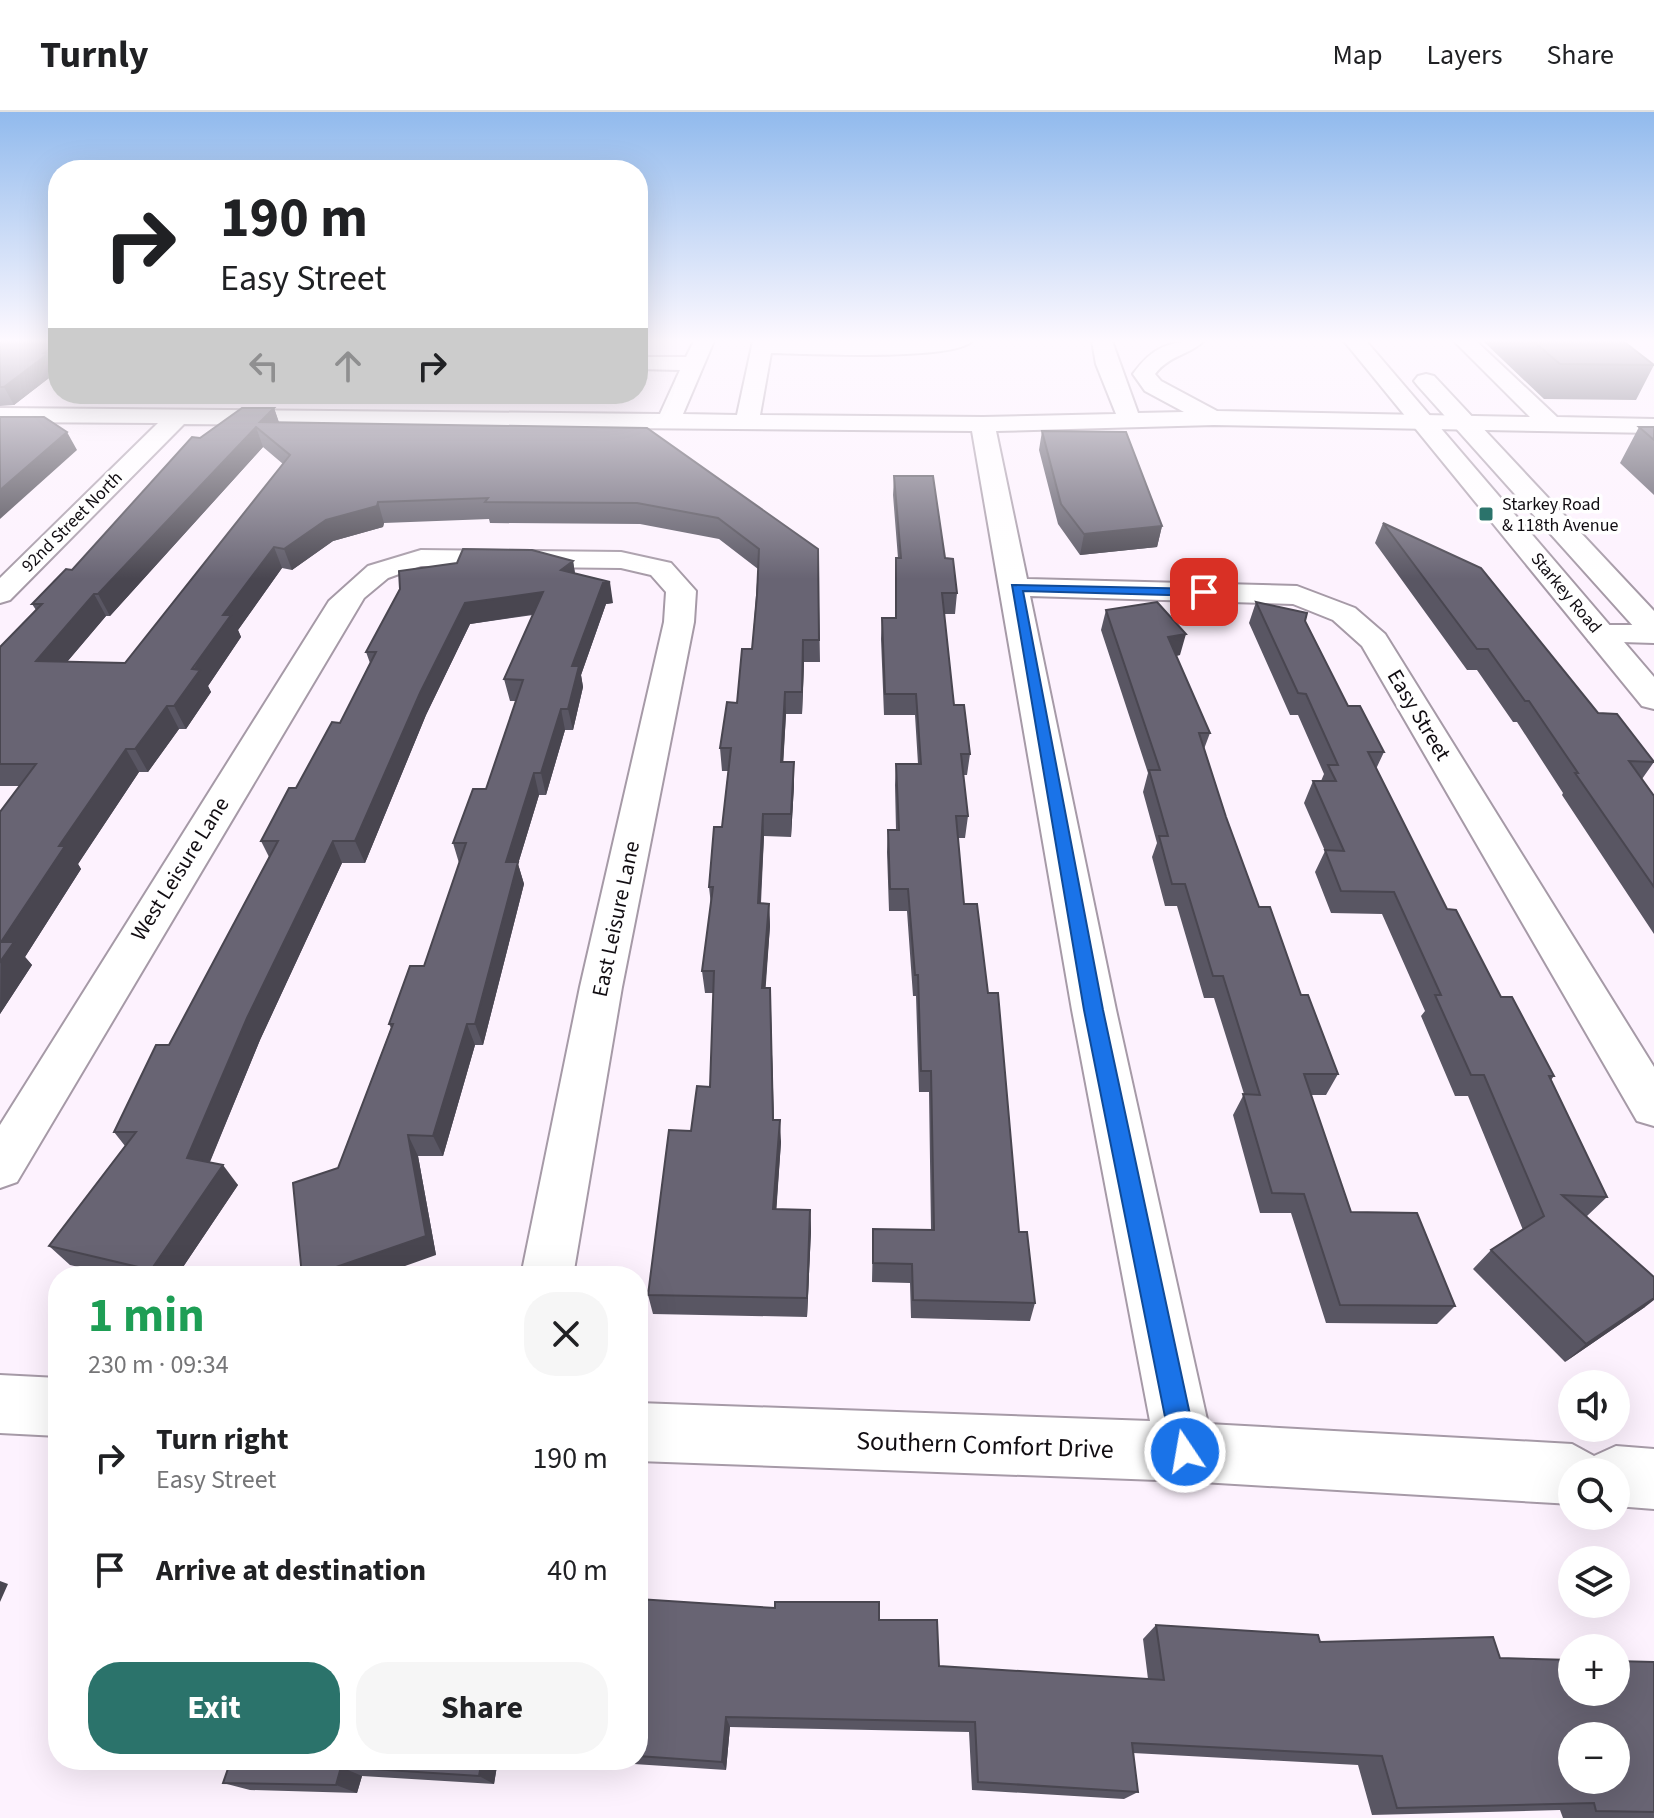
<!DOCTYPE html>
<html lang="en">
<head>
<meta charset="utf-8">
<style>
	:root { --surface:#fff; --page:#f6f6f6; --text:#202124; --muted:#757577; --line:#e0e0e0; --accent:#2b736b }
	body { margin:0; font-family:"Source Sans 3",sans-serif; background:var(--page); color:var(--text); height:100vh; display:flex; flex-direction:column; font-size:30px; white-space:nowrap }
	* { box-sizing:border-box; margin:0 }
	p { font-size:26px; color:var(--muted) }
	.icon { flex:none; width:44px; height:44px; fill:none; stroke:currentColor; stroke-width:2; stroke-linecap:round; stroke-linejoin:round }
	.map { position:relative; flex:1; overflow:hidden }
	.details { position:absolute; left:48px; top:1154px; width:600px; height:504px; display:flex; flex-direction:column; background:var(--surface); border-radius:32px; box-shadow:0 8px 32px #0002 }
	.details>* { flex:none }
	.top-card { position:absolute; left:48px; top:48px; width:600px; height:244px; border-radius:32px; box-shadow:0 8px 32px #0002; background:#fff; color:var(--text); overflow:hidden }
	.fabs { position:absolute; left:1558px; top:1258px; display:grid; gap:16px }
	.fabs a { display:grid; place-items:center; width:72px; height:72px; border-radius:50%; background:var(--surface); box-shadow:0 8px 32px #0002; font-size:40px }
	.pin { position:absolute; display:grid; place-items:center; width:68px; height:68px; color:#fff; margin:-34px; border-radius:16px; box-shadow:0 4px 12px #0006 }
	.me { position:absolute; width:88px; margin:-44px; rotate:348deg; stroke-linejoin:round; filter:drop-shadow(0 0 6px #0008) }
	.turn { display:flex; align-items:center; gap:28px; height:168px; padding:0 40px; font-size:36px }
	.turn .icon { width:104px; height:104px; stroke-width:2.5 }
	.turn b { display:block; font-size:56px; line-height:68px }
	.lanes { display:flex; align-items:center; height:76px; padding:0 40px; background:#0003; justify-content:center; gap:40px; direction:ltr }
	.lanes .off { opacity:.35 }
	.round { display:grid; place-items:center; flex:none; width:84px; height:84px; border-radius:32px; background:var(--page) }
	.summary { display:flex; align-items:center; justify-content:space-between; height:136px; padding:0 40px }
	h1 { font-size:48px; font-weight:700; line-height:60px; color:#1e9e55 }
	.cta { display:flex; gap:16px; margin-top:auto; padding:16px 40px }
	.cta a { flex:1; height:92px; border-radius:32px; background:var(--accent); color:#fff; font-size:32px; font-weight:700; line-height:92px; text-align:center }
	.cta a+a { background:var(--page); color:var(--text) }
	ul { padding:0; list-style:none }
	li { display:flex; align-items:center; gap:24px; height:112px; padding:0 40px }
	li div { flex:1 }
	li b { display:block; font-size:30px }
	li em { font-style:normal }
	header { display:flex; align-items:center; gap:48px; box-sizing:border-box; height:112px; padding:0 40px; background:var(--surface); border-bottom:2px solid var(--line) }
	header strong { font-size:38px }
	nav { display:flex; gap:44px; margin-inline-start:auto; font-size:28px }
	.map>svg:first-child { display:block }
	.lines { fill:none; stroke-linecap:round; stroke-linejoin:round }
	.minor-casing { stroke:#a69aa7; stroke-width:4 }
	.major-casing { stroke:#a69aa7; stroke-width:4 }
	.minor { fill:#fff; fill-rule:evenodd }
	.major { fill:#fff; fill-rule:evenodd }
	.wall { fill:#595663; fill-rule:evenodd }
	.shaded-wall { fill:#494650 }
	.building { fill:#686473; stroke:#494650; stroke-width:2; fill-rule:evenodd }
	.route { fill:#1a73e8; stroke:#114b97; stroke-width:2 }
	.poi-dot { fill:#2b736b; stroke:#fff; stroke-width:3 }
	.labels { text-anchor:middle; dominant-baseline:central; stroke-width:7; stroke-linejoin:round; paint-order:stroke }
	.far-poi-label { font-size:18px; fill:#110d12; stroke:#fff; text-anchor:start }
	.far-street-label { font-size:18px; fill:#110d12; stroke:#fff }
	.street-label { font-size:22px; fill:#110d12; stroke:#fff }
	.near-street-label { font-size:26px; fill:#110d12; stroke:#fff }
</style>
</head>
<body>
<header>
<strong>Turnly</strong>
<nav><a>Map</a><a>Layers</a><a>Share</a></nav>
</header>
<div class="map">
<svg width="1654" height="1706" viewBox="0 0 1654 1706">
	<rect width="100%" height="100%" fill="#fdf2fe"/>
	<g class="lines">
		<defs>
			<path id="minor" d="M694,229H714L683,302L737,303L753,229H972C955,249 804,242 771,241L760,303L983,305L1116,302L1096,252L1092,229H1112L1138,301L1184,300L1145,279L1133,262C1153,234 1170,229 1203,229C1194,241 1169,243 1155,262L1161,269L1217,299L1530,305L1454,229H1476L1557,305L1654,307V321L1214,313L996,319L1027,467L1297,474L1355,496L1385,522L1654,955V1014L1637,1009L1362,534L1333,508L1293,492L1030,484L1116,898L1208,1312L1572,1332L1594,1344L1616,1334L1654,1337V1397L1616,1394V1360H1572V1392L1185,1369L638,1349V1291L1150,1309L1072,898L972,319L184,312L10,488L0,491V466L158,311L0,310V296L660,302L680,258L638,257V245H686Z
				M421,438L621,440L671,451L696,479L694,510L622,875L573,1164H521L580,875L664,510L666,480L651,463L621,456L421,454L388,466L364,486L17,1070L0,1076V1013L329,489L368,454Z
				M1600,513H1654V531L1589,529L1585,522L1589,515Z
				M0,1263L58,1266V1324L0,1321Z"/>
			<path id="major" d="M1344,229H1366L1654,565V597L1642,594Z
				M1426,262L1434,264L1654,499V528L1643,525L1418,274L1414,269L1418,264Z"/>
		</defs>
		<use href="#minor" class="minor-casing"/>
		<use href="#major" class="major-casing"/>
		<use href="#minor" class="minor"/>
		<use href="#major" class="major"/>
	</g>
	<path class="wall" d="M0,229L56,256L58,259L14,293L0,294Z
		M1483,229H1623L1654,253L1636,288L1544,287Z
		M274,296L279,311L647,316L818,437L820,550H804L802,602H786L783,650L794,673L791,725L764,724L761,791L769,792L770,814L765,876H770L774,1008L781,1030L776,1098H810L811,1119L807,1205L653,1202L648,1183L691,1019L710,975L714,881H705L702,859L711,793L709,775L722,715L728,659H722L720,636L737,591L752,537L758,457L719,427L640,412L490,411L489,407L384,411L383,415L333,429L292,458L282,456L238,518L241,525L208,574L211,580L186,617H179L148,660H139L78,752L81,757L25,845L32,853L0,902V700L20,674H0V535L36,498L32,492L72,458L200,326ZM263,335L283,352L125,551L67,550L106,504H110Z
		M1639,315H1654V383L1620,351Z
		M1042,319L1162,414L1157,435L1080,443L1058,412L1039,338Z
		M894,364L945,446L957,481L955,502H944L954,593L970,642L967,663H963L968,704L965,726H958L964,792L1019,1120L1035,1191L1030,1209L911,1206L910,1171L872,1170L873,1117L931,1118L929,980H919L916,884H913L907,799H889L887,740L888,718H896L895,673L896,652H918L915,603H884L881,527L882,506H895L896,446H898L893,383Z
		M1383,411L1654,650L1642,667L1654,684V822L1562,683L1563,681L1517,610H1513L1477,558H1467L1375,431Z
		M573,449L575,461L613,491L606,492L581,563L583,575L573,618H565L546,683H539L518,752L524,772L483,933H475L443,1044H418L436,1143L338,1056L391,916L389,912L424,854L459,751L453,731L486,677L516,589H510L504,567L533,503L470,512L426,603L365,751H342L260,928L210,1050L238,1073L177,1164H116L70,1153L49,1134L125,1034L114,1020L169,933L269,745L261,729L340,611L370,551L366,540Z
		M1256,490L1305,509L1348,594L1384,640L1376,657L1447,797L1501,885L1554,964L1551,968L1607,1085L1587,1104L1645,1195L1565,1250L1473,1157L1491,1138L1523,1118L1468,984H1455L1421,904L1425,899L1382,802L1331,801L1315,760L1325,739L1304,691L1313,669H1321L1324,662L1298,603H1290L1249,511Z
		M1106,498L1180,543L1176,544L1210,621L1204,637L1226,705L1259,795L1338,962L1326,983H1311L1351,1100L1455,1194L1437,1212L1326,1211L1291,1101H1260L1233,1003L1244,982L1214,886H1204L1177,794H1165L1152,745L1157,731L1143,680L1148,661L1101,518Z
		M638,1487L879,1508L939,1554L1148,1567L1143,1527L1156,1513L1500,1546L1654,1550V1706H1563L1560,1698L1372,1703L1358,1653L1133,1641L1138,1680L1124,1687L972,1678L969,1620L730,1615L726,1658L603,1650L601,1648H638Z
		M231,1648H498L494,1672L362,1664L357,1681L250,1678L223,1671Z"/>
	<path class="shaded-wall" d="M58,231V255L56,256L58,259L14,293L4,275Z
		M274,296L281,316L260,310Z
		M256,315L263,335L110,504L98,482Z
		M67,320L77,338L0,407V378Z
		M378,390L384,411L383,415L333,429L292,458L284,437L326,408Z
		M1162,414L1157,435L1080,443L1084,422Z
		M274,435L282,456L238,518L241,525L208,574L211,580L186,617L174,594L223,503Z
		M573,449L576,469L561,458Z
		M610,470L613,491L606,492L581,563L583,575L573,618L568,597L572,554L603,471Z
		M543,480L547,500L470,512L426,603L365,751L355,729L420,581L465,491Z
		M94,482L106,504L49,571L36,549Z
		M1186,522L1180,543L1162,546L1168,525Z
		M803,528L804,550L802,602V580Z
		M785,580L786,602L782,673L781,650Z
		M167,594L179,617L148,660L135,637Z
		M561,597L565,618L546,683L541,661Z
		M126,637L139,660L78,752L81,757L25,845L32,853L0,902L1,830L59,734Z
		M794,650V673L791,725V702Z
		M534,661L539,683L518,752L524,772L483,933L475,912L506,750Z
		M763,702L764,724L759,814L758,791Z
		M333,729L342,751L260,928L203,1066L187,1046L247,906Z
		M769,792L770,814L764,899L762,876Z
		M770,876L771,899L774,1030L773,1008Z
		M467,912L475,933L443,1044L433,1024Z
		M780,1008L781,1030L775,1118L773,1097Z
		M408,1023L418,1044L436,1143L377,1164H310Z
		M223,1053L238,1073L177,1164H156L151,1158Z
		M810,1098L811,1119L807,1205V1186Z
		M1654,1186V1188L1645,1195L1565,1250L1586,1232Z
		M0,1469L8,1472L0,1490Z
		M726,1605L730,1615L726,1658L722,1650Z
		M482,1648H498L494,1672L479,1664Z
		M341,1655L362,1664L357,1681L336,1673Z"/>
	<path class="building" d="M0,229H58V231L44,241H49L4,275H0Z
		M1533,229H1623L1654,253L1560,252Z
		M242,296H274L260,310L647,316L818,437L819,528H803L802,580H785L781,650H794L791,702H763L758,791L769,792L762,876H770L773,1008H780L773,1097L810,1098L807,1186L648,1183L669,1018L691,1019L697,974L710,975L714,859H702L713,775H709L714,715H722L731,636H720L727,590L737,591L742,537H752L757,483L759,437L718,406L637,391L485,390L488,386L378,390L377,394L326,408L284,437L274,435L223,503H231L192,557L200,558L174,594H167L135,637H126L59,734H65L1,830H14L0,850V700L36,652H0V535L42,492H32L66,457L72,458L192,325L200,326ZM256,315L290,343L125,551L36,549L94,482H98Z
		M0,305H44L67,320L0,378Z
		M1639,315H1654V328Z
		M1042,319L1126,320L1162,414L1084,422L1061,392Z
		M894,364H933L945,446L953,447L957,481H942L954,593H964L970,642H961L968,704H956L964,792H977L988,881H998L1019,1120H1027L1035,1191L913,1188L912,1152L873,1151V1117L934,1118L931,959H921L918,863H915L908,777H890L888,718H899L896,652H921L916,582H885L882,506H896V446H901Z
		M1383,411L1481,456L1598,601L1617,602L1654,650L1629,649L1654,684V775L1575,661H1578L1529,589H1525L1488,537H1477Z
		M463,437L532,438L573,449L561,458L610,470L603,471L572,554H579L568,597H561L541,661H534L506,750H518L475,912H467L433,1024L408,1023L426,1124L310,1164H302L293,1071L338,1056L393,912H389L410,854H424L466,731H453L473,677H486L523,568L504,567L543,480L465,491L420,581L355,729H333L247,906L187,1046L223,1053L151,1158L49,1134L136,1020H114L156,933H169L278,729H261L289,676H296L332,610L340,611L376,540H366L400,477L399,459L457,451Z
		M1157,490L1186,522L1168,525L1210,621H1199L1226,705L1259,795H1270L1301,883H1308L1338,962H1304L1351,1100L1417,1101L1455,1194L1340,1193L1304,1082L1272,1081L1243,982L1260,983L1223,864H1213L1185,772H1172L1159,724H1168L1149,658H1160L1106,498Z
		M1256,490L1307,501L1305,509L1348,594H1360L1384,640H1368L1447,797L1456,798L1501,885H1512L1554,964H1549L1607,1085L1562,1083L1654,1165V1186L1586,1232L1491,1138L1544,1104L1484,963H1471L1435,883H1441L1394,780L1341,779L1325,738L1344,739L1313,669H1336L1328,653H1338L1306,582L1298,581Z
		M638,1487L775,1496V1490H879V1508H937L939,1554L1164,1568L1156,1513L1318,1523L1320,1530L1493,1525L1500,1546L1572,1548V1580H1616V1549L1654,1550V1700L1596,1699L1594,1691L1397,1696L1382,1644L1132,1631L1138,1680L978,1670L975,1610L726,1605L722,1650L638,1644ZM1572,1624H1616V1668H1572Z
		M58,1570V1592H50Z
		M231,1648H482L479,1664L341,1655L336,1673L223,1671Z"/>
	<linearGradient id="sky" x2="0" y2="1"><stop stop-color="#91baed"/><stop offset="0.49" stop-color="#fef9ff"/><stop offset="1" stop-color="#fef9ff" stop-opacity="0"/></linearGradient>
	<rect width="1654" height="467" fill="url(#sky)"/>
	<path class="route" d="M1012,473L1204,477L1210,480L1204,484L1023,479L1103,898L1198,1340L1194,1349L1185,1353L1176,1349L1172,1340L1084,898Z"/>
	<rect class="poi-dot" x="1478" y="394" width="16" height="16" rx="4"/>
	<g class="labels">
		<g class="far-poi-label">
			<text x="1502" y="392">Starkey Road<tspan x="1502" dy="21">&amp; 118th Avenue</tspan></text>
		</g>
		<g class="far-street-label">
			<text transform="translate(72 410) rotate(-45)">92nd Street North</text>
			<text transform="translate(1566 481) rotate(50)">Starkey Road</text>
		</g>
		<g class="street-label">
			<text transform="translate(1419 603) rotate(59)">Easy Street</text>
			<text transform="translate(180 757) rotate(-58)">West Leisure Lane</text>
			<text transform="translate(616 807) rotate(-78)">East Leisure Lane</text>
		</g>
		<g class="near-street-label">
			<text transform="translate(985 1333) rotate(2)">Southern Comfort Drive</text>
		</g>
	</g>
</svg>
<div class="fabs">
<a><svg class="icon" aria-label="sound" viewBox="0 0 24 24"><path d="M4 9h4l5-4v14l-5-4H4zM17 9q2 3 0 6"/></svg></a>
<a><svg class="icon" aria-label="search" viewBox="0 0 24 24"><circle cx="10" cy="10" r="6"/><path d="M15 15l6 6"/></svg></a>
<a><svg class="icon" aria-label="layers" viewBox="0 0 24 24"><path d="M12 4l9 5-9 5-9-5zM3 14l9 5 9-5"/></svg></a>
<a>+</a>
<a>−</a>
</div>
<div class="pin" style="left:1204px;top:480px;background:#d93025"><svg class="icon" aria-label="arrive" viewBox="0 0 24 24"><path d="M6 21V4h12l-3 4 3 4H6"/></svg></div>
<svg class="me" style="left:1185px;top:1340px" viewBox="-20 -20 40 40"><circle r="17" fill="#1a73e8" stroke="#fff" stroke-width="3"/><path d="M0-11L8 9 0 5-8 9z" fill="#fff"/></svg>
<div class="top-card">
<div class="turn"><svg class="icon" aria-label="right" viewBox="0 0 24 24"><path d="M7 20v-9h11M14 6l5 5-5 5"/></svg><div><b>190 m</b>Easy Street</div></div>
<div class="lanes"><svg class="icon off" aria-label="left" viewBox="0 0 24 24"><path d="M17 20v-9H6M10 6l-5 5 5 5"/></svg><svg class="icon off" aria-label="ahead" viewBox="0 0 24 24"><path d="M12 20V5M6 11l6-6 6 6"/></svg><svg class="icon" aria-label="right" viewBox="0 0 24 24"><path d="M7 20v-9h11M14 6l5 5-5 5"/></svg></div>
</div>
<section class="details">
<div class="summary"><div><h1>1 min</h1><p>230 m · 09:34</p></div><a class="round"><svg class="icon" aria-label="close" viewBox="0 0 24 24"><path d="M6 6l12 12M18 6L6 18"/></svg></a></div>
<ul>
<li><svg class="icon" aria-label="right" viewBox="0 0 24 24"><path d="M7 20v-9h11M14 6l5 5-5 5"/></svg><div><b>Turn right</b><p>Easy Street</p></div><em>190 m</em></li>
<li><svg class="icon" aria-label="arrive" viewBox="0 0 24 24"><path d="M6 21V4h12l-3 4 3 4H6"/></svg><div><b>Arrive at destination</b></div><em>40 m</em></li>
</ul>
<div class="cta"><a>Exit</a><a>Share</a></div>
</section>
</div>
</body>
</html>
